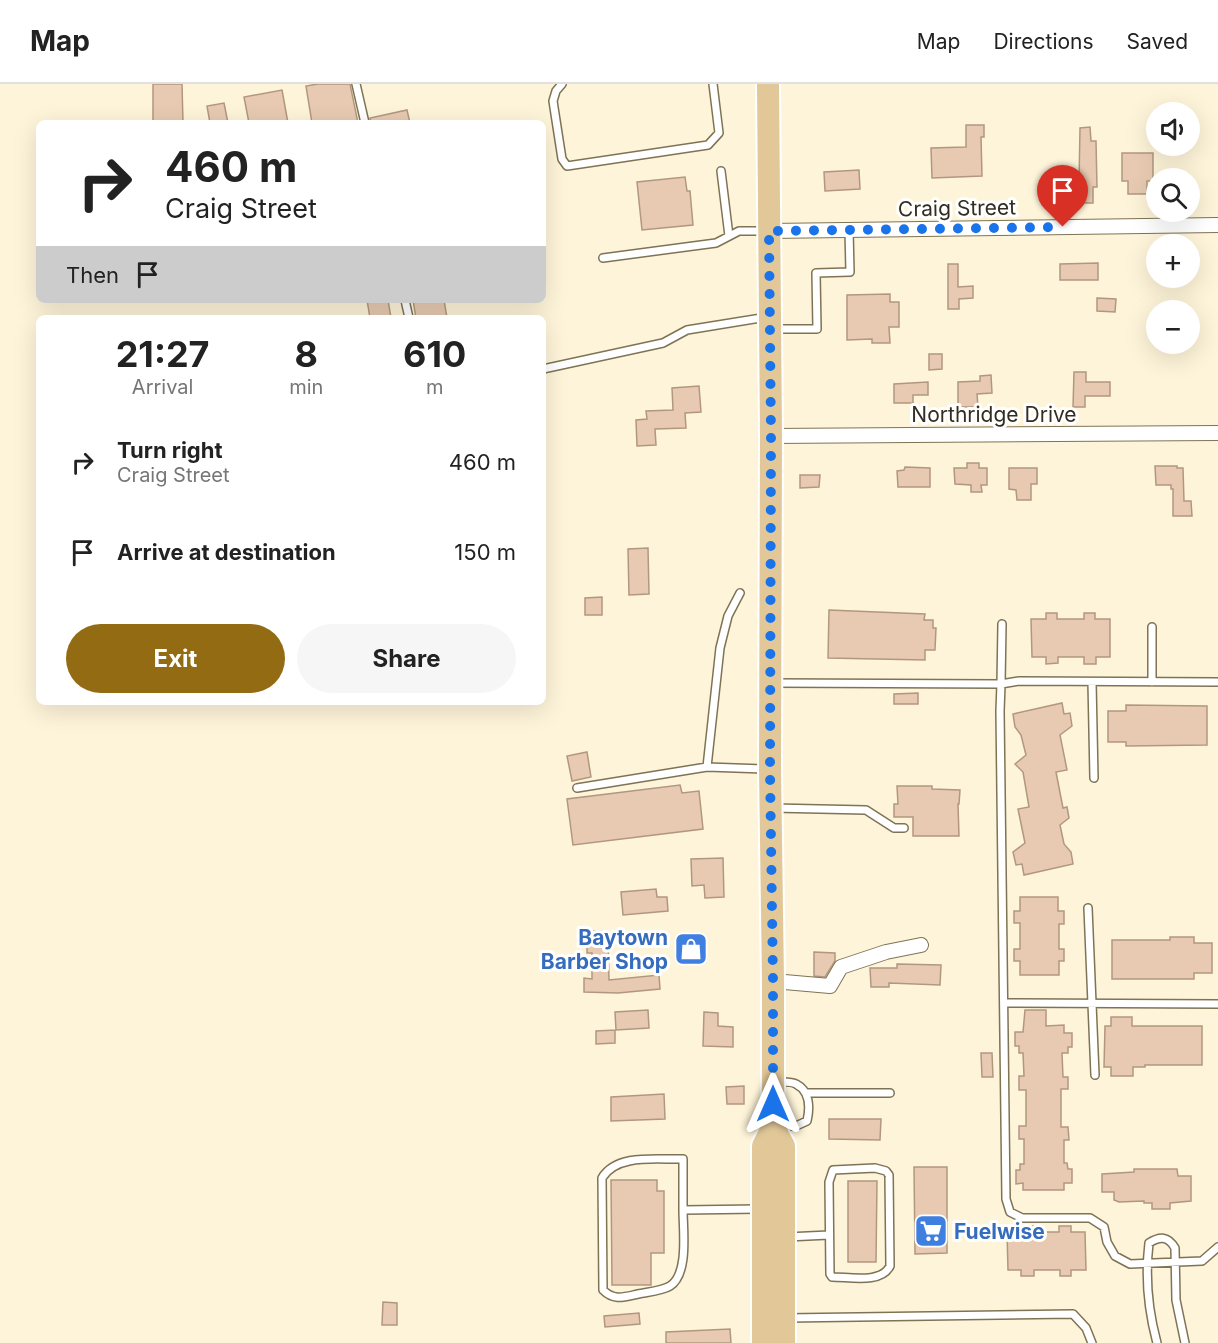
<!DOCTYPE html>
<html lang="en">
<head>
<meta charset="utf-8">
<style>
	:root { --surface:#fff; --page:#f6f6f6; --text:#222; --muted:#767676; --line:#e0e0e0; --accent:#926b13 }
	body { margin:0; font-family:Inter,sans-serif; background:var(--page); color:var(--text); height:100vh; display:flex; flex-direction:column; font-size:22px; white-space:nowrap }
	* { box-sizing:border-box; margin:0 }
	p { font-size:20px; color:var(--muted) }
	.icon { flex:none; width:33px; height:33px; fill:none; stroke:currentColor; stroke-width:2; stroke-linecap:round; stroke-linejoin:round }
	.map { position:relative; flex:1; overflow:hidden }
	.drawer { position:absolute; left:36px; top:231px; width:510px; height:390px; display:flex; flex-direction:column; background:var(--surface); border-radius:9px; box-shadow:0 6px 24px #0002 }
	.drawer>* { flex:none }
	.hud { position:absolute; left:36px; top:36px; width:510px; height:183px; border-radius:9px; box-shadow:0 6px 24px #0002; background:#fff; color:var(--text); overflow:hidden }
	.fabs { position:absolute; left:1146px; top:18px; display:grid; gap:12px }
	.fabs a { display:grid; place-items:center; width:54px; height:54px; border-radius:50%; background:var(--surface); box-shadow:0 6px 24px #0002; font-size:30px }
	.pin { position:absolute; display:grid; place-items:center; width:51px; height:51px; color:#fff; margin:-62px -26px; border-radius:50% 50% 50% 0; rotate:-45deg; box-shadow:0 0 6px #0007 }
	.pin .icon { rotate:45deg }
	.me { position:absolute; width:66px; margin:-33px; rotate:0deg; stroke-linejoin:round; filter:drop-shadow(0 0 4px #0008) }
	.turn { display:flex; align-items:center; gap:21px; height:126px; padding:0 30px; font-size:27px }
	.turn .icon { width:78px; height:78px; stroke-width:2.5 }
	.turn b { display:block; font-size:42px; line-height:51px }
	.then { display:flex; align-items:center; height:57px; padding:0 30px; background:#0003; gap:12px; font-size:22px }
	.eta { display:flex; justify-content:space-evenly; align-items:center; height:102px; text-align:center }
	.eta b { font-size:36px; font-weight:700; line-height:42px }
	.cta { display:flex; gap:12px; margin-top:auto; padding:12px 30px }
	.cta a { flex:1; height:69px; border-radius:36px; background:var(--accent); color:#fff; font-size:24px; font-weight:700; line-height:69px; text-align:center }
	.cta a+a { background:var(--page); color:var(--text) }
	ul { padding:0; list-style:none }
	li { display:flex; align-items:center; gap:18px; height:90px; padding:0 30px }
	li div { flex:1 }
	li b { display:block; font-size:22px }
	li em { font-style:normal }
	header { display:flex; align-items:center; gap:36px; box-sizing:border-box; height:84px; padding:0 30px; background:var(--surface); border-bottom:2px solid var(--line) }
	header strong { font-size:28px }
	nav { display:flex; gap:33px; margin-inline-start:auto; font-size:21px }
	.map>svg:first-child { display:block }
	.building { fill:#e7cab1; stroke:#b2977f; stroke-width:1.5 }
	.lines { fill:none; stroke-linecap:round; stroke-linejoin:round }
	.service-casing { stroke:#7e7354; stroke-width:10 }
	.minor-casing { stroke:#7e7354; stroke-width:16 }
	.primary-casing { stroke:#fff; stroke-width:26 }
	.service { stroke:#fff; stroke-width:7 }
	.minor { stroke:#fff; stroke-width:14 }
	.primary { stroke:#e2c898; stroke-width:22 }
	.route { stroke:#1a73e8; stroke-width:10; stroke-dasharray:0 18 }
	.labels { text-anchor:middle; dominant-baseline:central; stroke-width:6; stroke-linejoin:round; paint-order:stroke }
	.street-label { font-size:21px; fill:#322d20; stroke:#fff }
	.shop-label { font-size:21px; font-weight:bold; fill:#366cbe; stroke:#fff; text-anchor:end }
</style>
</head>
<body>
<header>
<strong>Map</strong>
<nav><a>Map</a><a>Directions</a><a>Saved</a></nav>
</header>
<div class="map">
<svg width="1218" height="1259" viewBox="0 0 1218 1259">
	<rect width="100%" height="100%" fill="#fef4d9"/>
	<path class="building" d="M153,0H182L183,39H153Z
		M318,0H350L358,39H312L306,2Z
		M282,6L288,39H249L244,13Z
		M224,19L228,39H210L207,22Z
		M407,26L410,39H371L370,34Z
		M966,41H984V53H981L982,92L932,94L931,64L966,63Z
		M1090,43L1091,57H1096L1097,103H1093V119H1080V114H1043L1042,99L1079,98L1080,44Z
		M1122,69H1153V97H1147V110H1128V97H1122Z
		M859,86L860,105L825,107L824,88Z
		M685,93L687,107H690L693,141L642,146L637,98Z
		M1098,179V196H1060V180Z
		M948,180H958V203L973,202V214L959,215V225H948Z
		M890,210V218H899V243H889L890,259H872V255L847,256V211Z
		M1097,214L1116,215L1115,228L1097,227Z
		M367,216H388L391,234H370Z
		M413,216H444L447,234H416Z
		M929,270H942V285L929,286Z
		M1074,288H1086V298H1110V312H1085V323H1073Z
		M991,291L992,309L977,310L978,323H958V298L980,297V292Z
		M928,298V311H913V319H894V300Z
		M699,302L701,328L685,329L686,344L655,345L656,361L637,362L636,336L647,335L646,327L673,326L672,304Z
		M967,379H979V384H987V401H981L982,408H971V401L955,400L954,384H967Z
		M1155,382H1177V384H1183L1184,417H1191L1192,432H1173V405H1171V401H1156Z
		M905,383L930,384V403H898L897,387L904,386Z
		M1009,384H1037V400H1031V416H1017L1016,406L1009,405Z
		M800,391H820L819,403L800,404Z
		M648,464L649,510L629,511L628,465Z
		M602,513V531H585V514Z
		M829,526L925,530L924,536H933V544H936L935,566H925V576L828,574Z
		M1046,529H1057V535H1084V529H1095V535H1110V573H1096V580H1084V573H1058V579L1046,580V573H1032L1031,535H1046Z
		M918,609V620H894V610Z
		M1062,619L1064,630L1070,629L1072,642L1060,651L1067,686L1056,688L1063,724L1067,723L1069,734L1060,741L1064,760L1071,768L1073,780L1024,791L1022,780L1016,781L1013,768L1025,759L1018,725L1029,723L1023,688L1015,680L1026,671L1021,651L1015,643L1013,630Z
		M1126,621L1207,622V661L1126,662V658H1108V627H1126Z
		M587,668L591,693L572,697L567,672Z
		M680,701L682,709L699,707L703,745L573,761L567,715Z
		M897,702H932V705L960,706L959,720H958L959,752H913V733H894V720H898Z
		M723,774L724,813L705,814L704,801L692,802L691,775Z
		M656,805L657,813H667L668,827L623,831L621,808Z
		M1020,813H1058V827H1064V840H1059V865H1064V877H1059V891H1020V877H1014V865H1020V839H1014V827H1020Z
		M587,847H601V855L608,854L609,896L659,891L660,905L618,909L584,908V894L592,895V869H587Z
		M697,851L698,879L683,880L682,852Z
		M1170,853H1194V859H1212V889H1194V895H1112V856H1170Z
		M814,868L835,869V877L825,893L814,892Z
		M897,880L941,881L940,901L889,899V903H871L870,884H897Z
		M648,926L649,944L616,946L615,928Z
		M1025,926H1046V942L1064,941V949H1072V963H1068V969H1062L1063,993H1068V1005H1061V1043H1068L1069,1056H1064V1079H1067L1068,1085H1072V1099H1064V1106H1023V1099L1016,1100V1086H1020V1080H1024V1055H1019V1042H1026V1006H1019V992H1024L1023,969H1019V962H1015V948H1023Z
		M704,928L718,929V942L733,943V963L703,962Z
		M1111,933H1132V942H1202V981H1145V983H1133V992H1111V983H1104L1105,942H1111Z
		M615,946V959L596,960V947Z
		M981,969H992L993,993H982Z
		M744,1002V1020H727L726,1003Z
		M664,1010L665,1035L611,1037V1013Z
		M829,1035H881L880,1056L829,1055Z
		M914,1083H947V1169L915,1170Z
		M1134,1085H1177L1178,1092H1191V1117L1170,1119V1125H1152V1119H1144V1117L1119,1118L1114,1116V1108H1102V1090L1134,1088Z
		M611,1096H657V1107H664V1169H651V1201H612Z
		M848,1097H877L876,1178H848Z
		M1021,1142H1033V1148H1059V1142H1071V1148H1085L1086,1186H1071V1192H1060V1186H1034V1192H1021V1186H1008L1007,1148H1021Z
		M383,1218L397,1219V1241H382Z
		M639,1229L640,1240L605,1243L604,1232Z
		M730,1245L731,1259H666V1248Z"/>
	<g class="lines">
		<defs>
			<path id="service" d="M356,0L365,39
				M562,0L556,7L553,17L562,75L567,82L708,61L719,49L713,0
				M721,87L729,152
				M603,174L716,159L739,147H766
				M405,216L409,234
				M774,245H817L816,189L850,188L849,146
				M543,285L663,259L687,246L767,233
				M1092,598L1094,694
				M1152,598V543
				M1218,598L1019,597L1001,600L1000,627L1006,1115L1010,1128L1022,1134H1090L1104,1143L1107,1158L1115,1172L1130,1180L1202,1177L1218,1163
				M772,599L1001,600L1002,540
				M707,683L720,564L728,532L740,509
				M577,704L707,683L767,685
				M773,724L866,726L894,744H904
				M1088,824L1095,991
				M1004,919L1218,920
				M776,998C782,998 791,997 796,1000C810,1007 810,1024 807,1037L796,1042H776
				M806,1009H890
				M875,1084L886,1087L889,1091L890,1182C881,1200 850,1193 832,1193L830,1190L829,1098L833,1086Z
				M683,1126C683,1146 689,1190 670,1202C662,1207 647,1208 638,1210C624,1213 614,1217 603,1206L602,1094C617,1069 658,1076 683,1075V1126L759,1125
				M787,1153L829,1151
				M787,1234L1073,1230L1086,1244L1092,1259
				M1157,1259C1148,1226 1145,1193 1149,1159C1160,1152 1168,1152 1175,1164L1176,1216L1185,1259"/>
			<path id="minor" d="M769,147L1218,141
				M771,352L1218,349
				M773,897L830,902L841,883L886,868L921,861"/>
			<path id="primary" d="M773,1042L784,1062V1259
				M763,1259V1062L773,1042V897L770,685L771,352L768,0"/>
		</defs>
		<use href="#service" class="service-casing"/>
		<use href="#minor" class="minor-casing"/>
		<use href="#primary" class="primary-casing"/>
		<use href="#service" class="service"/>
		<use href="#minor" class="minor"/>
		<use href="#primary" class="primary"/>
	</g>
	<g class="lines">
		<path class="route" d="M773,1020V897L770,685L771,352L769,147L1063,143"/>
	</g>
	<defs>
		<symbol id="shop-square" viewBox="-11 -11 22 22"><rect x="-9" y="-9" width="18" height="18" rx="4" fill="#3f7fe0" stroke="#fff"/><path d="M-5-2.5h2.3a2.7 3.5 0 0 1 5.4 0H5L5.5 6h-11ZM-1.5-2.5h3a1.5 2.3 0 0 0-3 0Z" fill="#fff"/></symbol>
		<symbol id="supermarket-square" viewBox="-11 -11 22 22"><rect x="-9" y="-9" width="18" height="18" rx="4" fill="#3f7fe0" stroke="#fff"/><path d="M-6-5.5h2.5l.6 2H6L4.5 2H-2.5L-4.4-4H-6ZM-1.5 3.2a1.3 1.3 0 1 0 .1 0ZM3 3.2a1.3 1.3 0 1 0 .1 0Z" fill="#fff"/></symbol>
	</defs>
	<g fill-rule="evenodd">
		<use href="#shop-square" x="672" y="846" width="38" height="38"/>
		<use href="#supermarket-square" x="912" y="1128" width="38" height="38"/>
	</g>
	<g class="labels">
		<g class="street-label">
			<text transform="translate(957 124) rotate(-1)">Craig Street</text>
			<text x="994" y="330">Northridge Drive</text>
		</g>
		<g class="shop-label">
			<text x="668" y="853">Baytown<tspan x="668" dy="24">Barber Shop</tspan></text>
			<text x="954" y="1147" text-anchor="start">Fuelwise</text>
		</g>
	</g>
</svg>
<div class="fabs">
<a><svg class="icon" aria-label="sound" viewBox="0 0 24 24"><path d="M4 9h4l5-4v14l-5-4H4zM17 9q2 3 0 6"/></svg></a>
<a><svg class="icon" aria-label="search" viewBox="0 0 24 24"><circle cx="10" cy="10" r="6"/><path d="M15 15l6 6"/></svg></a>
<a>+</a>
<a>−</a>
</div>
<div class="pin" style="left:1063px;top:143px;background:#d93025"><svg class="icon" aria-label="arrive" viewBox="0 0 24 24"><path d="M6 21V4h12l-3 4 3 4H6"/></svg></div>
<svg class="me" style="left:773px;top:1020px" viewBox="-20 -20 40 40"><path d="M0-17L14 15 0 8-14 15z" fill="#1a73e8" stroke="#fff" stroke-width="4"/></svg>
<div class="hud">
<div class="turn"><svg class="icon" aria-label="right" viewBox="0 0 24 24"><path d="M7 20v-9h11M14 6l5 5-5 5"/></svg><div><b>460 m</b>Craig Street</div></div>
<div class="then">Then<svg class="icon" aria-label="arrive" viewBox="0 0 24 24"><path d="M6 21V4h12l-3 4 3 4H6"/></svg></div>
</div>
<section class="drawer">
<div class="eta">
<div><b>21:27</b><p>Arrival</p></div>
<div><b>8</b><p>min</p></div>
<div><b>610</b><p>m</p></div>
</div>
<ul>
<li><svg class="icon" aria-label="right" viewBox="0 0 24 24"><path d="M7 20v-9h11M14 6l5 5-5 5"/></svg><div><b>Turn right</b><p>Craig Street</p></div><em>460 m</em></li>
<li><svg class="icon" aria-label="arrive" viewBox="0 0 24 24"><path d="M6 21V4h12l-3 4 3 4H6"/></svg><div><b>Arrive at destination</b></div><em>150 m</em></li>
</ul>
<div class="cta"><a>Exit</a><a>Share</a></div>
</section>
</div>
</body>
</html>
